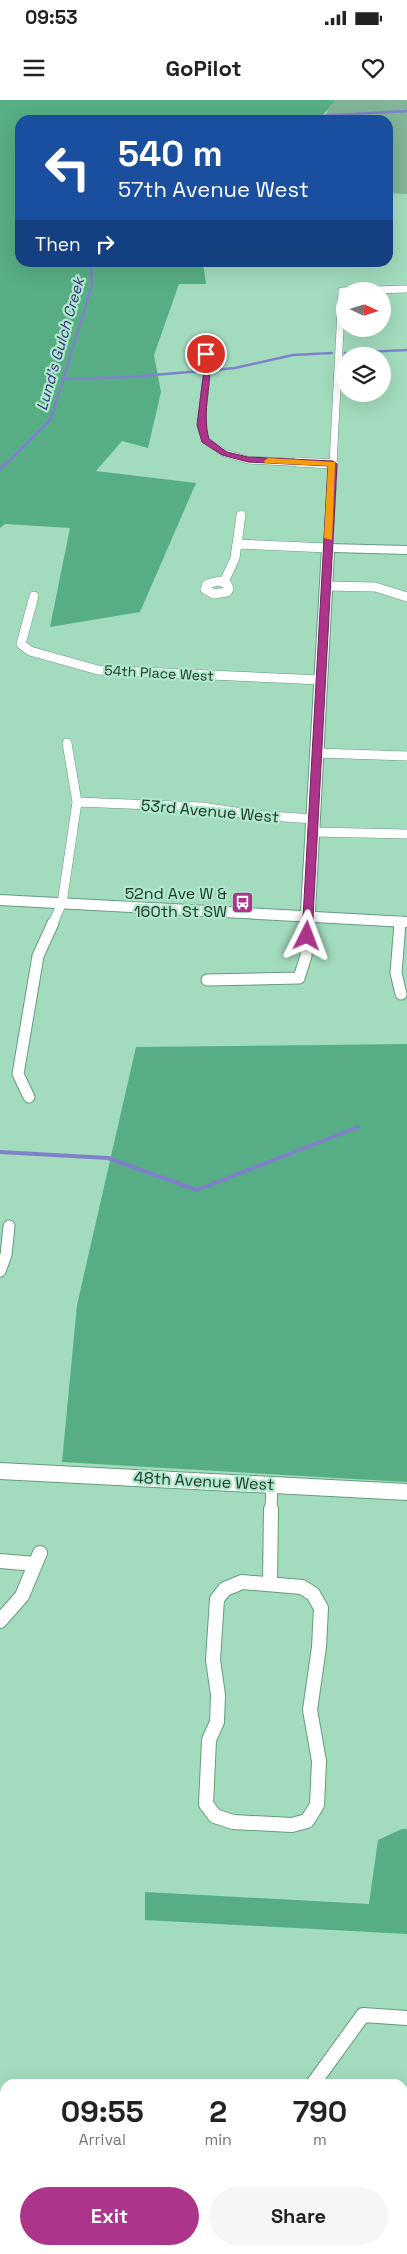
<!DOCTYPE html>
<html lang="en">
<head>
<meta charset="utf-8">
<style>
	:root { --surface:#fff; --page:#f6f6f6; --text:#222; --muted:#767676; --accent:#ac358b }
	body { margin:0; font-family:"Space Grotesk",sans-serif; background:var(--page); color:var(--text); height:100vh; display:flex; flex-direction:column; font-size:19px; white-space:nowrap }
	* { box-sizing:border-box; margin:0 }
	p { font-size:16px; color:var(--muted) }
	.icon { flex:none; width:28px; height:28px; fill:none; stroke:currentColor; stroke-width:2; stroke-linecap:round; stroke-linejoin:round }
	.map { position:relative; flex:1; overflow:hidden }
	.panel { position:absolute; left:0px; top:1979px; width:408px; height:176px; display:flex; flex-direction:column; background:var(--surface); border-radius:15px 15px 0 0; box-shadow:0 5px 20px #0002 }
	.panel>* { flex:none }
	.top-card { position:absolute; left:15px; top:15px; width:378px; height:152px; border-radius:15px; box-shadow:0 5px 20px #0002; background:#1a4fa0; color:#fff; overflow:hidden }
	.needle { width:32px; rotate:94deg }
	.controls { position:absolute; left:336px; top:182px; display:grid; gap:10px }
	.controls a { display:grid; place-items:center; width:55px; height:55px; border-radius:50%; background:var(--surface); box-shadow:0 5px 20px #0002; font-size:25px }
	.pin { position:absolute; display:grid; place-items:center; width:42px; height:42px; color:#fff; margin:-21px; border:2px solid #fff; border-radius:50%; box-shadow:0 1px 5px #0007 }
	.me { position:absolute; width:55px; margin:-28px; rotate:3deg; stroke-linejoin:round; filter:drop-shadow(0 0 4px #0008) }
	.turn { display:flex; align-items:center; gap:18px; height:105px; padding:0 20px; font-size:22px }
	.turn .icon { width:65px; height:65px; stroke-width:2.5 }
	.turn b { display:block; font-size:35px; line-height:42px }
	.then { display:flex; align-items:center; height:48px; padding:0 20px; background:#0003; gap:10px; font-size:19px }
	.eta { display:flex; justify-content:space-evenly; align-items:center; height:85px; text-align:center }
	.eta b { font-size:30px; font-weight:700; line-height:35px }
	.cta { display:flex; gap:10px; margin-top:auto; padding:10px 20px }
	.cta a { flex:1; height:58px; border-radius:30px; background:var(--accent); color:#fff; font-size:20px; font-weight:700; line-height:58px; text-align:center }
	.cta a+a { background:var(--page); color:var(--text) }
	.status { display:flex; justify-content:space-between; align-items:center; height:35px; padding:0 25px; background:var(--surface); direction:ltr }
	.status svg { height:14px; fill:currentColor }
	header { display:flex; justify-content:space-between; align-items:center; height:65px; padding:0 20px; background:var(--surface); font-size:22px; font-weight:700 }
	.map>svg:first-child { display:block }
	.green { fill:#81b499 }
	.forest { fill:#57ae84 }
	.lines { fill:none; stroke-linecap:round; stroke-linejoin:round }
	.stream-far2 { stroke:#7f82ca; stroke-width:2.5 }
	.stream-far1 { stroke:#7f82ca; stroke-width:3 }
	.stream { stroke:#7f82ca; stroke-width:4 }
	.street-far3-casing { stroke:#659c7f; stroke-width:8 }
	.street-far2-casing { stroke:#659c7f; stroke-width:10 }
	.street-far1-casing { stroke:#659c7f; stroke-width:13 }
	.street-casing { stroke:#659c7f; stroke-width:16 }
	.secondary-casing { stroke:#659c7f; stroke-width:2 }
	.street-far3 { stroke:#fff; stroke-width:7 }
	.street-far2 { stroke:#fff; stroke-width:9 }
	.street-far1 { stroke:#fff; stroke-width:11 }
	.street { stroke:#fff; stroke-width:14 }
	.secondary { fill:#fff; fill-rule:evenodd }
	.route { fill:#ac358b; stroke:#70225a }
	.slow { fill:#f59e0b }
	.labels { text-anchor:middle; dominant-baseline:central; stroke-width:4.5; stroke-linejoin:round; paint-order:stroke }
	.far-street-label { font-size:14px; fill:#20372b; stroke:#afe9ca }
	.far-water-label { font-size:15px; font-style:italic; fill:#352e82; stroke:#afe9ca }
	.street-label { font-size:16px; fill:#20372b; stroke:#afe9ca }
	.poi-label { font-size:16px; fill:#20372b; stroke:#afe9ca; text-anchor:end }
</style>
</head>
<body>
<div class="status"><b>09:53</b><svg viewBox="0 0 49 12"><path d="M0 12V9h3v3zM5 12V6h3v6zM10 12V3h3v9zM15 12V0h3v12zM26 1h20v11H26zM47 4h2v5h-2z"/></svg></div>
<header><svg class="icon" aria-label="menu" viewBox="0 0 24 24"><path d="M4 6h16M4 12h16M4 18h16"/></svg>GoPilot<svg class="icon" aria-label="heart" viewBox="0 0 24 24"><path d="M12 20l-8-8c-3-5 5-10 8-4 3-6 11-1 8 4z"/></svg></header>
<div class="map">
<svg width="407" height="2154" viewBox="0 0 407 2154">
	<rect width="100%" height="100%" fill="#a2dbbd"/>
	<path class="green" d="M329,0H407V94L388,93V20H326Z"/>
	<path class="forest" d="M0,0H335L319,20H20V162L203,163L206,184H179L154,255L161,292L148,348L122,341L96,371L196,383L140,512L50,527L70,428L5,424L0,428Z
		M407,944V1382L62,1362L77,1205L136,947Z
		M402,1729H407V1834L145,1820V1792L369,1804L378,1740Z"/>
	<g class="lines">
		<path class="stream-far2" d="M286,20L301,17L407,11
			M345,253L407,250
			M214,270L235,268L293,255L332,253
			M63,279L130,277L201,271
			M6,364L51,319L92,185L91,162"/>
		<path class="stream-far1" d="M0,369L7,362"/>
		<path class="stream" d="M0,1052L108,1058L197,1090L358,1027"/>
		<defs>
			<path id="street-far3" d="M206,254C210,284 197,311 205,340L224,353L248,360L324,364
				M333,364L342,191L407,189"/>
			<path id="street-far2" d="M297,362L333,364
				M238,444L328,448L333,362
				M219,481L227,484L229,489L227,492L214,494L205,489L207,484Z
				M224,482L235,458L241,415
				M326,486L375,487L407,497
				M34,496L21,544L30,551L98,570L321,580
				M317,653L407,656
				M77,702L202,707L255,715L314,719
				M313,732L407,734
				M52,825L62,803L77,702L67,643
				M308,825V817
				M400,825V821"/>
			<path id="street-far1" d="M400,823L396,873L401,894
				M207,880L299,878L306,856L308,823
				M29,997L18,974L38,856L53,823
				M0,1171L6,1155L9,1126
				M271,1410L272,1384"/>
			<path id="street" d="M0,1461L35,1464
				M242,1482L302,1487L313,1494L321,1508L319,1547L310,1610L319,1661L317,1705L307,1721L292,1725L233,1722L215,1716L206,1704L209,1640L217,1622L218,1595L213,1560L217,1499L225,1489Z
				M270,1484L271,1409
				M0,1521L22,1496L40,1453
				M313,1984L363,1915L407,1918
				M135,2150V2154"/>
			<path id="secondary" d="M328,444L407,446V454L334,452L315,812L407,817V827L0,805V795L301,811L322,448Z
				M0,1363L407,1384V1400L0,1379Z"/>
		</defs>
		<use href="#street-far3" class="street-far3-casing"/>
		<use href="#street-far2" class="street-far2-casing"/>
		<use href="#street-far1" class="street-far1-casing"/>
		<use href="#street" class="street-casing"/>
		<use href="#secondary" class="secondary-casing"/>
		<use href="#street-far3" class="street-far3"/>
		<use href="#street-far2" class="street-far2"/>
		<use href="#street-far1" class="street-far1"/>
		<use href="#street" class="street"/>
		<use href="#secondary" class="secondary"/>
	</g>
	<path class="route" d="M206,252L209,254C213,283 201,311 209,339L227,352L248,357L333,361L337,364L312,836L307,840L302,836L328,366L248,362L222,355L202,342L197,325L204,270L202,254Z"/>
	<path class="slow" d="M268,358L335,362L332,440L324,438L328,366L265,363L264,361Z"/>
	<defs>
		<symbol id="bus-square" viewBox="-11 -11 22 22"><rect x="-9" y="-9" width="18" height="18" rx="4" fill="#ac358b" stroke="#afe9ca"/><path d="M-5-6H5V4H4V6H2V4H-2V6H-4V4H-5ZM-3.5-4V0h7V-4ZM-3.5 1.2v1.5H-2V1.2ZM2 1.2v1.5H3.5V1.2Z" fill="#fff"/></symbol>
	</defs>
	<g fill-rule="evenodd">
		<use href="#bus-square" x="230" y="790" width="25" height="25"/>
	</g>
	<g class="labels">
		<g class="far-street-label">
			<text transform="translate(159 573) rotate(3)">54th Place West</text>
		</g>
		<g class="far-water-label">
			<text transform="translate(60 244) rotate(-74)">Lund's Gulch Creek</text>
		</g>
		<g class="street-label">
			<text transform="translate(210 711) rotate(5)">53rd Avenue West</text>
			<text transform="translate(204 1381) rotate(3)">48th Avenue West</text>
		</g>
		<g class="poi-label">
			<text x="227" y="793">52nd Ave W &amp;<tspan x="227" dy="18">160th St SW</tspan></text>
		</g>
	</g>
</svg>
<div class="controls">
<a><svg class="needle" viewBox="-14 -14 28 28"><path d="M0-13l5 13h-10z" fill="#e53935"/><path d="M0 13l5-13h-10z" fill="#767676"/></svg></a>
<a><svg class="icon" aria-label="layers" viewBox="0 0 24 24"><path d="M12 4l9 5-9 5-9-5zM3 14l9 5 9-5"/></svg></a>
</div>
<div class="pin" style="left:206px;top:254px;background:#d93025"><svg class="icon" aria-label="arrive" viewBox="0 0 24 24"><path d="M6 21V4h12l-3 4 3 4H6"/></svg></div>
<svg class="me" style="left:307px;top:836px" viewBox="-20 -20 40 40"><path d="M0-17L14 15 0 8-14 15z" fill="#ac358b" stroke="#fff" stroke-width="4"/></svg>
<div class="top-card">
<div class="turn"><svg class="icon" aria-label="left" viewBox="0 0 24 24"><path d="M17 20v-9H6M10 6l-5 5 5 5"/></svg><div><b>540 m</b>57th Avenue West</div></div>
<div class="then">Then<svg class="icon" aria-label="right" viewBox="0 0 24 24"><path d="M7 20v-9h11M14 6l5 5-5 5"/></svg></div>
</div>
<section class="panel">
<div class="eta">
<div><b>09:55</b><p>Arrival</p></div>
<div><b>2</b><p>min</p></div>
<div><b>790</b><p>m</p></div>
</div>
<div class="cta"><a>Exit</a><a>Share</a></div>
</section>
</div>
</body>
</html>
